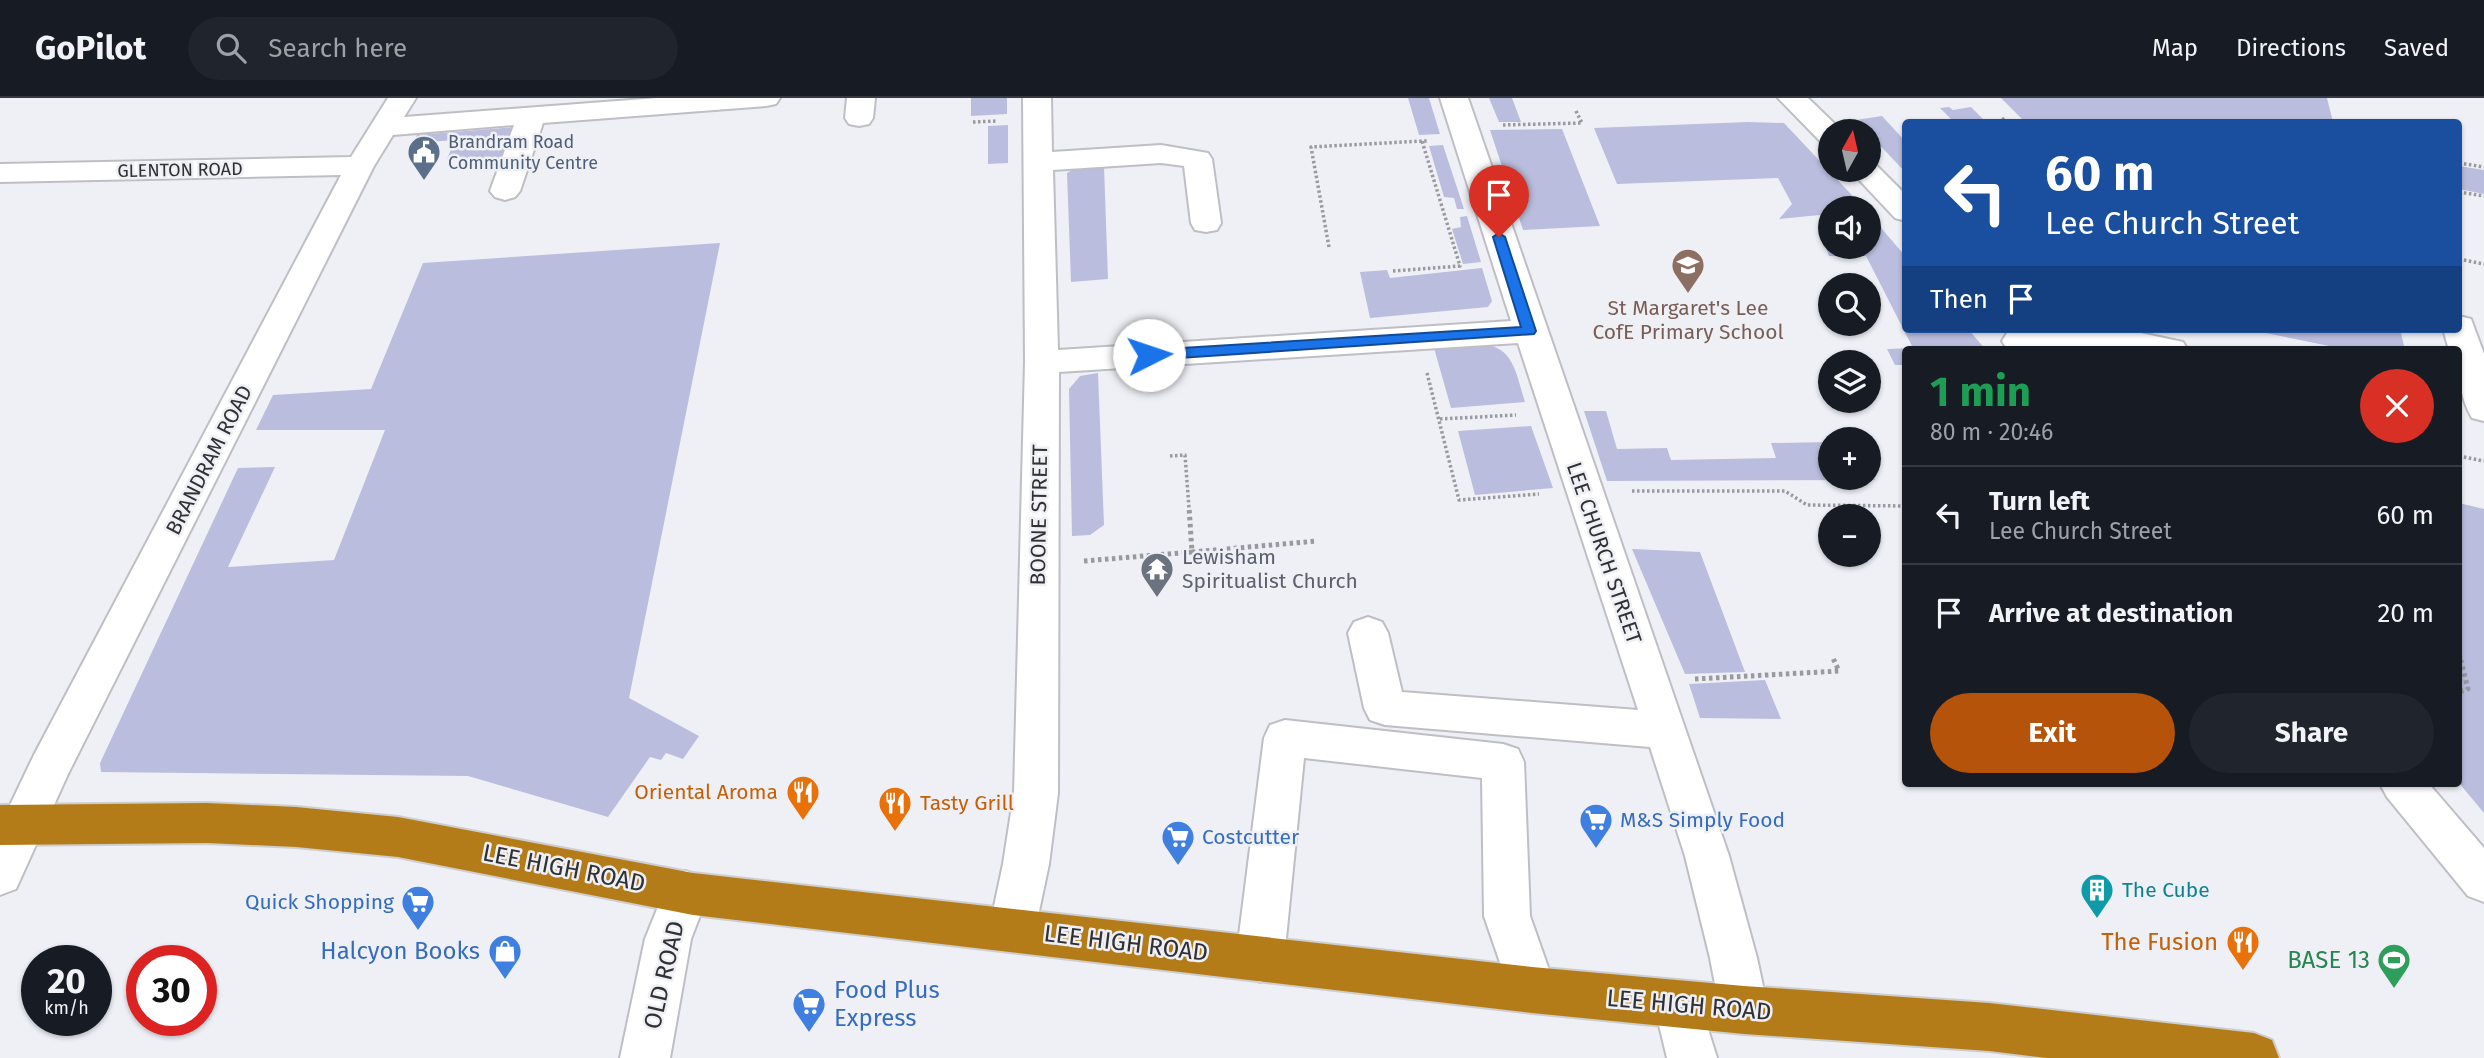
<!DOCTYPE html>
<html lang="en">
<head>
<meta charset="utf-8">
<style>
	:root { --surface:#171b24; --page:#20242c; --text:#f1f3f6; --muted:#9ea1a6; --line:#363941; --accent:#b45309 }
	body { margin:0; font-family:"Fira Sans",sans-serif; background:var(--page); color:var(--text); height:100vh; display:flex; flex-direction:column; font-size:26px; white-space:nowrap }
	* { box-sizing:border-box; margin:0 }
	p { font-size:23px; color:var(--muted) }
	.icon { flex:none; width:38px; height:38px; fill:none; stroke:currentColor; stroke-width:2; stroke-linecap:round; stroke-linejoin:round }
	.map { position:relative; flex:1; overflow:hidden }
	.drawer { position:absolute; left:1902px; top:248px; width:560px; height:441px; display:flex; flex-direction:column; background:var(--surface); border-radius:7px; box-shadow:0 2px 5px #0004 }
	.drawer>* { flex:none }
	.top-card { position:absolute; left:1902px; top:21px; width:560px; height:214px; border-radius:7px; box-shadow:0 2px 5px #0004; background:#1a4fa0; color:#fff; overflow:hidden }
	.needle { width:46px; rotate:8deg }
	.tools { position:absolute; left:1818px; top:21px; display:grid; gap:14px }
	.tools a { display:grid; place-items:center; width:63px; height:63px; border-radius:50%; background:var(--surface); box-shadow:0 2px 5px #0004; font-size:35px }
	.speed { position:absolute; left:21px; top:847px; display:flex; gap:14px; font-size:35px; font-weight:700; text-align:center }
	.speed>* { display:grid; place-content:center; width:91px; height:91px; border-radius:50%; background:var(--surface); box-shadow:0 2px 5px #0004; line-height:1 }
	.speed small { font-size:18px; font-weight:400 }
	.speed .limit { border:10px solid #d22; background:#fff; color:#111 }
	.pin { position:absolute; display:grid; place-items:center; width:60px; height:60px; color:#fff; margin:-72px -30px; border-radius:50% 50% 50% 0; rotate:-45deg; box-shadow:0 0 7px #0007 }
	.pin .icon { rotate:45deg }
	.me { position:absolute; width:77px; margin:-38px; rotate:86deg; stroke-linejoin:round; filter:drop-shadow(0 0 5px #0008) }
	.turn { display:flex; align-items:center; gap:24px; height:147px; padding:0 28px; font-size:32px }
	.turn .icon { width:91px; height:91px; stroke-width:2.5 }
	.turn b { display:block; font-size:49px; line-height:60px }
	.then { display:flex; align-items:center; height:66px; padding:0 28px; background:#0003; gap:14px; font-size:26px }
	.round { display:grid; place-items:center; flex:none; width:74px; height:74px; border-radius:37px; background:var(--page) }
	.head { display:flex; align-items:center; justify-content:space-between; height:119px; padding:0 28px }
	h1 { font-size:42px; font-weight:700; line-height:52px; color:#1e9e55 }
	.button { display:flex; gap:14px; margin-top:auto; padding:14px 28px }
	.button a { flex:1; height:80px; border-radius:42px; background:var(--accent); color:#fff; font-size:28px; font-weight:700; line-height:80px; text-align:center }
	.button a+a { background:var(--page); color:var(--text) }
	ul { padding:0; list-style:none }
	li { display:flex; align-items:center; gap:21px; height:98px; padding:0 28px; border-top:2px solid var(--line) }
	li div { flex:1 }
	li b { display:block; font-size:26px }
	li em { font-style:normal }
	header { display:flex; align-items:center; gap:42px; box-sizing:border-box; height:98px; padding:0 35px; background:var(--surface); border-bottom:2px solid var(--line) }
	header strong { font-size:33px }
	nav { display:flex; gap:38px; margin-inline-start:auto; font-size:24px }
	.search { width:490px; height:63px; background:var(--page); display:flex; align-items:center; gap:18px; box-sizing:border-box; padding:0 24px; border-radius:38px; color:var(--muted); font-size:26px }
	.map>svg:first-child { display:block }
	.green { fill:#babddd }
	.lines { fill:none; stroke-linecap:round; stroke-linejoin:round }
	.minor-casing { stroke:#bebec5; stroke-width:4 }
	.highway-casing { stroke:#cecece; stroke-width:4 }
	.path-far1 { stroke:#999a9e; stroke-width:3.5; stroke-dasharray:2.5 2.5; stroke-linecap:butt }
	.path { stroke:#999a9e; stroke-width:5; stroke-dasharray:3.5 3.5; stroke-linecap:butt }
	.minor { fill:#fff; fill-rule:evenodd }
	.highway { fill:#b47c18; fill-rule:evenodd }
	.route { fill:#1a73e8; stroke:#114b97; stroke-width:2 }
	.labels { text-anchor:middle; dominant-baseline:central; stroke-width:5; stroke-linejoin:round; paint-order:stroke }
	.far-service-label { font-size:18px; fill:#4e5e75; stroke:#eff0f6; text-anchor:start }
	.far-street-label { font-size:18px; fill:#313134; stroke:#eff0f6 }
	.education-label { font-size:21px; fill:#785e54; stroke:#eff0f6 }
	.street-label { font-size:21px; fill:#313134; stroke:#eff0f6 }
	.worship-label { font-size:21px; fill:#5b616d; stroke:#eff0f6; text-anchor:start }
	.food-label { font-size:21px; fill:#c56008; stroke:#eff0f6; text-anchor:end }
	.shop-label { font-size:21px; fill:#366cbe; stroke:#eff0f6; text-anchor:start }
	.culture-label { font-size:21px; fill:#0d838f; stroke:#eff0f6; text-anchor:start }
	.near-street-label { font-size:24px; fill:#313134; stroke:#eff0f6 }
	.near-food-label { font-size:24px; fill:#c56008; stroke:#eff0f6; text-anchor:end }
	.near-shop-label { font-size:24px; fill:#366cbe; stroke:#eff0f6; text-anchor:end }
	.near-leisure-label { font-size:24px; fill:#27864d; stroke:#eff0f6; text-anchor:end }
</style>
</head>
<body>
<header>
<strong>GoPilot</strong>
<div class="search"><svg class="icon" aria-label="search" viewBox="0 0 24 24"><circle cx="10" cy="10" r="6"/><path d="M15 15l6 6"/></svg>Search here</div>
<nav><a>Map</a><a>Directions</a><a>Saved</a></nav>
</header>
<div class="map">
<svg width="2484" height="960" viewBox="0 0 2484 960">
	<rect width="100%" height="100%" fill="#eff0f6"/>
	<path class="green" d="M971,0H1007V16L971,18Z
		M1408,0H1429L1440,36L1419,37Z
		M1489,0H1512L1521,24H1499Z
		M2001,0H2327L2333,24H2025Z
		M1949,9L1953,12L1971,9L1986,24H1954L1940,10Z
		M1882,18L1906,44V75L1856,22Z
		M1748,24L1784,25L1864,110H1830V116L1779,121L1792,106L1778,80L1617,86L1594,30Z
		M1008,27V65L988,66V28Z
		M517,29L506,63L463,66L464,60L447,61L455,42L413,45L417,37Z
		M1562,31L1600,128L1523,132L1490,32Z
		M1443,47L1464,111H1457L1454,100L1444,99L1429,48Z
		M1104,68L1108,181L1071,184L1067,75L1076,70Z
		M2459,68L2484,72V96L2459,91Z
		M1467,118L1481,164L1463,166L1452,131L1461,129L1460,119Z
		M1876,124L1906,159V231H1968L1986,252H1906V267H1895L1887,251L1913,250L1866,158H1829L1820,134L1830,132V149H1869V125Z
		M720,145L629,600L699,638L683,661L666,655L661,662L650,659L608,719L468,678L101,674L100,665L238,370L275,369L228,469L334,462L385,332H256L273,297L371,291L423,165Z
		M1482,170L1492,203L1488,209L1370,220L1360,174L1387,172L1390,180Z
		M2246,231H2400L2405,252H2349Z
		M1487,247C1515,251 1517,281 1525,304L1451,310L1434,250Z
		M1098,275L1104,427L1090,437L1072,438L1069,291L1080,278Z
		M1584,313H1606L1617,351L1667,350L1671,362L1776,360L1771,345L1830,344V380H1869V368L1875,382L1607,383Z
		M1531,328L1553,390L1475,397L1458,333Z
		M2459,405L2484,411V715L2459,685Z
		M1632,451L1700,454L1745,574L1685,576Z
		M1765,582L1781,621L1700,620L1689,586Z"/>
	<g class="lines">
		<defs>
			<path id="minor" d="M388,0H416L404,19L657,0H780L776,6L766,8L543,25L520,93L515,99L505,102L495,99L490,93L514,27L393,37L374,68L68,676L16,791L0,797V728L34,657L341,77L0,84V66L351,59Z
				M847,0H875L873,20L869,26L859,28L849,26L845,20Z
				M1023,0H1051L1052,54L1161,47L1208,55L1212,61L1221,125L1217,132L1206,134L1195,132L1191,125L1184,68L1161,65L1053,72L1058,252L1511,223L1440,0H1468L1729,758L1757,860L1768,912L1761,929L1744,936L1727,929L1720,912L1710,860L1685,758L1650,649L1385,627L1370,622L1364,610L1348,535L1354,524L1368,519L1382,524L1388,535L1402,594L1638,612L1518,245L1059,274L1058,695L1049,766L1035,832L1028,848L1012,854L996,848L989,832L1003,766L1014,695L1025,264Z
				M1778,0H1808L1842,33H1830V45L1820,43Z
				M1869,64L1875,66L1906,97V123L1895,120L1850,72H1869Z
				M2459,218L2471,221L2484,256V323L2472,320C2459,298 2459,276 2459,252H2449L2443,231H2459Z
				M2122,231L2183,244L2188,252H2012L2007,251L2002,243L2007,235L2019,232Z
				M1285,622L1503,646L1518,651L1524,664L1530,818L1556,892L1549,908L1532,915L1515,908L1484,818L1482,680L1304,660L1284,861L1277,877L1260,884L1243,877L1236,861L1264,640L1270,627Z
				M2380,686H2429L2484,750V804L2468,798L2387,699Z
				M686,773L702,779L709,794L691,841L670,960H620L645,841L670,779Z
				M1678,882L1695,889L1717,960H1667L1654,906L1661,889Z"/>
			<path id="highway" d="M207,705L296,709L398,719L693,775L1532,869L1744,888L1989,905L2254,935L2272,942L2279,960H2047L1989,953L1744,936L1532,915L693,817L398,759L296,749L207,745L0,747V707Z"/>
		</defs>
		<use href="#minor" class="minor-casing"/>
		<use href="#highway" class="highway-casing"/>
		<path class="path-far1" d="M2002,20L2006,24
			M973,24L997,23
			M1503,27L1582,25L1575,11
			M2459,65L2484,69
			M2459,94L2484,98
			M1329,149L1311,49L1422,43
			M2459,161L2484,166
			M1393,173L1460,168L1422,43H1427
			M1427,275L1459,402L1539,396
			M1440,321L1516,317
			M1170,358L1185,357L1189,410
			M2459,358L2484,363
			M1632,393H1785L1807,407L1906,408"/>
		<path class="path" d="M1192,454L1317,443
			M1084,463L1192,454L1189,409
			M2459,555L2468,591L2459,594
			M1695,581L1839,573L1832,558"/>
		<use href="#minor" class="minor"/>
		<use href="#highway" class="highway"/>
	</g>
	<path class="route" d="M1499,135L1505,139L1536,233L1534,236L1149,262L1143,257L1149,252L1521,229L1493,139Z"/>
	<defs>
		<symbol id="civic-pin" viewBox="-11 -11 22 30"><path d="M0 17L-7.5 6A9.5 9.5 0 1 1 7.5 6Z" fill="#5c6f8a" stroke="#eff0f6"/><path d="M-.6-6.5H3V-4.5H.6V-3L4-1V1h2V6H-6V1h2V-1L-.6-3ZM-1.2 2.5V6h2.4V2.5Z" fill="#fff"/></symbol>
		<symbol id="school-pin" viewBox="-11 -11 22 30"><path d="M0 17L-7.5 6A9.5 9.5 0 1 1 7.5 6Z" fill="#8d6e63" stroke="#eff0f6"/><path d="M0-5L7-2L0 1L-7-2ZM-4 1L0 2.5L4 1V4Q0 6-4 4Z" fill="#fff"/></symbol>
		<symbol id="temple-pin" viewBox="-11 -11 22 30"><path d="M0 17L-7.5 6A9.5 9.5 0 1 1 7.5 6Z" fill="#6b7280" stroke="#eff0f6"/><path d="M0-6L5-2H3V0L6.5 2.5H4V6H1.5V3h-3V6H-4V2.5H-6.5L-3 0V-2H-5Z" fill="#fff"/></symbol>
		<symbol id="restaurant-pin" viewBox="-11 -11 22 30"><path d="M0 17L-7.5 6A9.5 9.5 0 1 1 7.5 6Z" fill="#e8710a" stroke="#eff0f6"/><path d="M-5-6h1v4h1v-4h1v4h1v-4h1v5L-1.5 .5V6h-2V.5L-5-1ZM5-6V6H3V1.5H1.5Q1.5-4 5-6Z" fill="#fff"/></symbol>
		<symbol id="supermarket-pin" viewBox="-11 -11 22 30"><path d="M0 17L-7.5 6A9.5 9.5 0 1 1 7.5 6Z" fill="#3f7fe0" stroke="#eff0f6"/><path d="M-6-5.5h2.5l.6 2H6L4.5 2H-2.5L-4.4-4H-6ZM-1.5 3.2a1.3 1.3 0 1 0 .1 0ZM3 3.2a1.3 1.3 0 1 0 .1 0Z" fill="#fff"/></symbol>
		<symbol id="building-pin" viewBox="-11 -11 22 30"><path d="M0 17L-7.5 6A9.5 9.5 0 1 1 7.5 6Z" fill="#0f9aa8" stroke="#eff0f6"/><path d="M-4-6H4V6H1V3H-1V6H-4ZM-2.5-4.3h1.7v1.8h-1.7ZM.8-4.3h1.7v1.8H.8ZM-2.5-1h1.7V.8h-1.7ZM.8-1h1.7V.8H.8Z" fill="#fff"/></symbol>
		<symbol id="shop-pin" viewBox="-11 -11 22 30"><path d="M0 17L-7.5 6A9.5 9.5 0 1 1 7.5 6Z" fill="#3f7fe0" stroke="#eff0f6"/><path d="M-5-2.5h2.3a2.7 3.5 0 0 1 5.4 0H5L5.5 6h-11ZM-1.5-2.5h3a1.5 2.3 0 0 0-3 0Z" fill="#fff"/></symbol>
		<symbol id="stadium-pin" viewBox="-11 -11 22 30"><path d="M0 17L-7.5 6A9.5 9.5 0 1 1 7.5 6Z" fill="#2e9e5b" stroke="#eff0f6"/><path d="M0-5a6.5 5 0 1 0 0 10a6.5 5 0 1 0 0-10ZM-3.5-1.8h7v3.6h-7Z" fill="#fff"/></symbol>
	</defs>
	<g fill-rule="evenodd">
		<use href="#civic-pin" x="405" y="35" width="38" height="52"/>
		<use href="#school-pin" x="1669" y="148" width="38" height="52"/>
		<use href="#temple-pin" x="1138" y="452" width="38" height="52"/>
		<use href="#restaurant-pin" x="784" y="675" width="38" height="52"/>
		<use href="#restaurant-pin" x="876" y="686" width="38" height="52"/>
		<use href="#supermarket-pin" x="1577" y="703" width="38" height="52"/>
		<use href="#supermarket-pin" x="1159" y="720" width="38" height="52"/>
		<use href="#building-pin" x="2078" y="773" width="38" height="52"/>
		<use href="#supermarket-pin" x="399" y="785" width="38" height="52"/>
		<use href="#restaurant-pin" x="2224" y="825" width="38" height="52"/>
		<use href="#shop-pin" x="486" y="834" width="38" height="52"/>
		<use href="#stadium-pin" x="2375" y="843" width="38" height="52"/>
		<use href="#supermarket-pin" x="790" y="887" width="38" height="52"/>
	</g>
	<g class="labels">
		<g class="far-service-label">
			<text x="448" y="44">Brandram Road<tspan x="448" dy="21">Community Centre</tspan></text>
		</g>
		<g class="far-street-label">
			<text transform="translate(180 72) rotate(-1)">GLENTON ROAD</text>
		</g>
		<g class="education-label">
			<text x="1688" y="210">St Margaret's Lee<tspan x="1688" dy="24">CofE Primary School</tspan></text>
		</g>
		<g class="street-label">
			<text transform="translate(209 362) rotate(-63)">BRANDRAM ROAD</text>
			<text transform="translate(1039 417) rotate(-89)">BOONE STREET</text>
			<text transform="translate(1604 455) rotate(71)">LEE CHURCH STREET</text>
		</g>
		<g class="worship-label">
			<text x="1182" y="459">Lewisham<tspan x="1182" dy="24">Spiritualist Church</tspan></text>
		</g>
		<g class="food-label">
			<text x="778" y="694">Oriental Aroma</text>
			<text x="920" y="705" text-anchor="start">Tasty Grill</text>
		</g>
		<g class="shop-label">
			<text x="1620" y="722">M&amp;S Simply Food</text>
			<text x="1202" y="739">Costcutter</text>
			<text x="394" y="804" text-anchor="end">Quick Shopping</text>
		</g>
		<g class="culture-label">
			<text x="2122" y="792">The Cube</text>
		</g>
		<g class="near-street-label">
			<text transform="translate(564 770) rotate(11)">LEE HIGH ROAD</text>
			<text transform="translate(1126 845) rotate(7)">LEE HIGH ROAD</text>
			<text transform="translate(664 877) rotate(-77)">OLD ROAD</text>
			<text transform="translate(1689 907) rotate(5)">LEE HIGH ROAD</text>
		</g>
		<g class="near-food-label">
			<text x="2218" y="844">The Fusion</text>
		</g>
		<g class="near-shop-label">
			<text x="480" y="853">Halcyon Books</text>
			<text x="834" y="892" text-anchor="start">Food Plus<tspan x="834" dy="28">Express</tspan></text>
		</g>
		<g class="near-leisure-label">
			<text x="2370" y="862">BASE 13</text>
		</g>
	</g>
</svg>
<div class="tools">
<a><svg class="needle" viewBox="-14 -14 28 28"><path d="M0-13l5 13h-10z" fill="#e53935"/><path d="M0 13l5-13h-10z" fill="#9ea1a6"/></svg></a>
<a><svg class="icon" aria-label="sound" viewBox="0 0 24 24"><path d="M4 9h4l5-4v14l-5-4H4zM17 9q2 3 0 6"/></svg></a>
<a><svg class="icon" aria-label="search" viewBox="0 0 24 24"><circle cx="10" cy="10" r="6"/><path d="M15 15l6 6"/></svg></a>
<a><svg class="icon" aria-label="layers" viewBox="0 0 24 24"><path d="M12 4l9 5-9 5-9-5zM3 14l9 5 9-5"/></svg></a>
<a>+</a>
<a>−</a>
</div>
<div class="speed"><div>20<small>km/h</small></div><div class="limit">30</div></div>
<div class="pin" style="left:1499px;top:139px;background:#d93025"><svg class="icon" aria-label="arrive" viewBox="0 0 24 24"><path d="M6 21V4h12l-3 4 3 4H6"/></svg></div>
<svg class="me" style="left:1149px;top:257px" viewBox="-20 -20 40 40"><circle r="19" fill="#fff"/><path d="M0-13L10 11 0 6-10 11z" fill="#1a73e8"/></svg>
<div class="top-card">
<div class="turn"><svg class="icon" aria-label="left" viewBox="0 0 24 24"><path d="M17 20v-9H6M10 6l-5 5 5 5"/></svg><div><b>60 m</b>Lee Church Street</div></div>
<div class="then">Then<svg class="icon" aria-label="arrive" viewBox="0 0 24 24"><path d="M6 21V4h12l-3 4 3 4H6"/></svg></div>
</div>
<section class="drawer">
<div class="head"><div><h1>1 min</h1><p>80 m · 20:46</p></div><a class="round" style="background:#d93025;color:#fff"><svg class="icon" aria-label="close" viewBox="0 0 24 24"><path d="M6 6l12 12M18 6L6 18"/></svg></a></div>
<ul>
<li><svg class="icon" aria-label="left" viewBox="0 0 24 24"><path d="M17 20v-9H6M10 6l-5 5 5 5"/></svg><div><b>Turn left</b><p>Lee Church Street</p></div><em>60 m</em></li>
<li><svg class="icon" aria-label="arrive" viewBox="0 0 24 24"><path d="M6 21V4h12l-3 4 3 4H6"/></svg><div><b>Arrive at destination</b></div><em>20 m</em></li>
</ul>
<div class="button"><a>Exit</a><a>Share</a></div>
</section>
</div>
</body>
</html>
